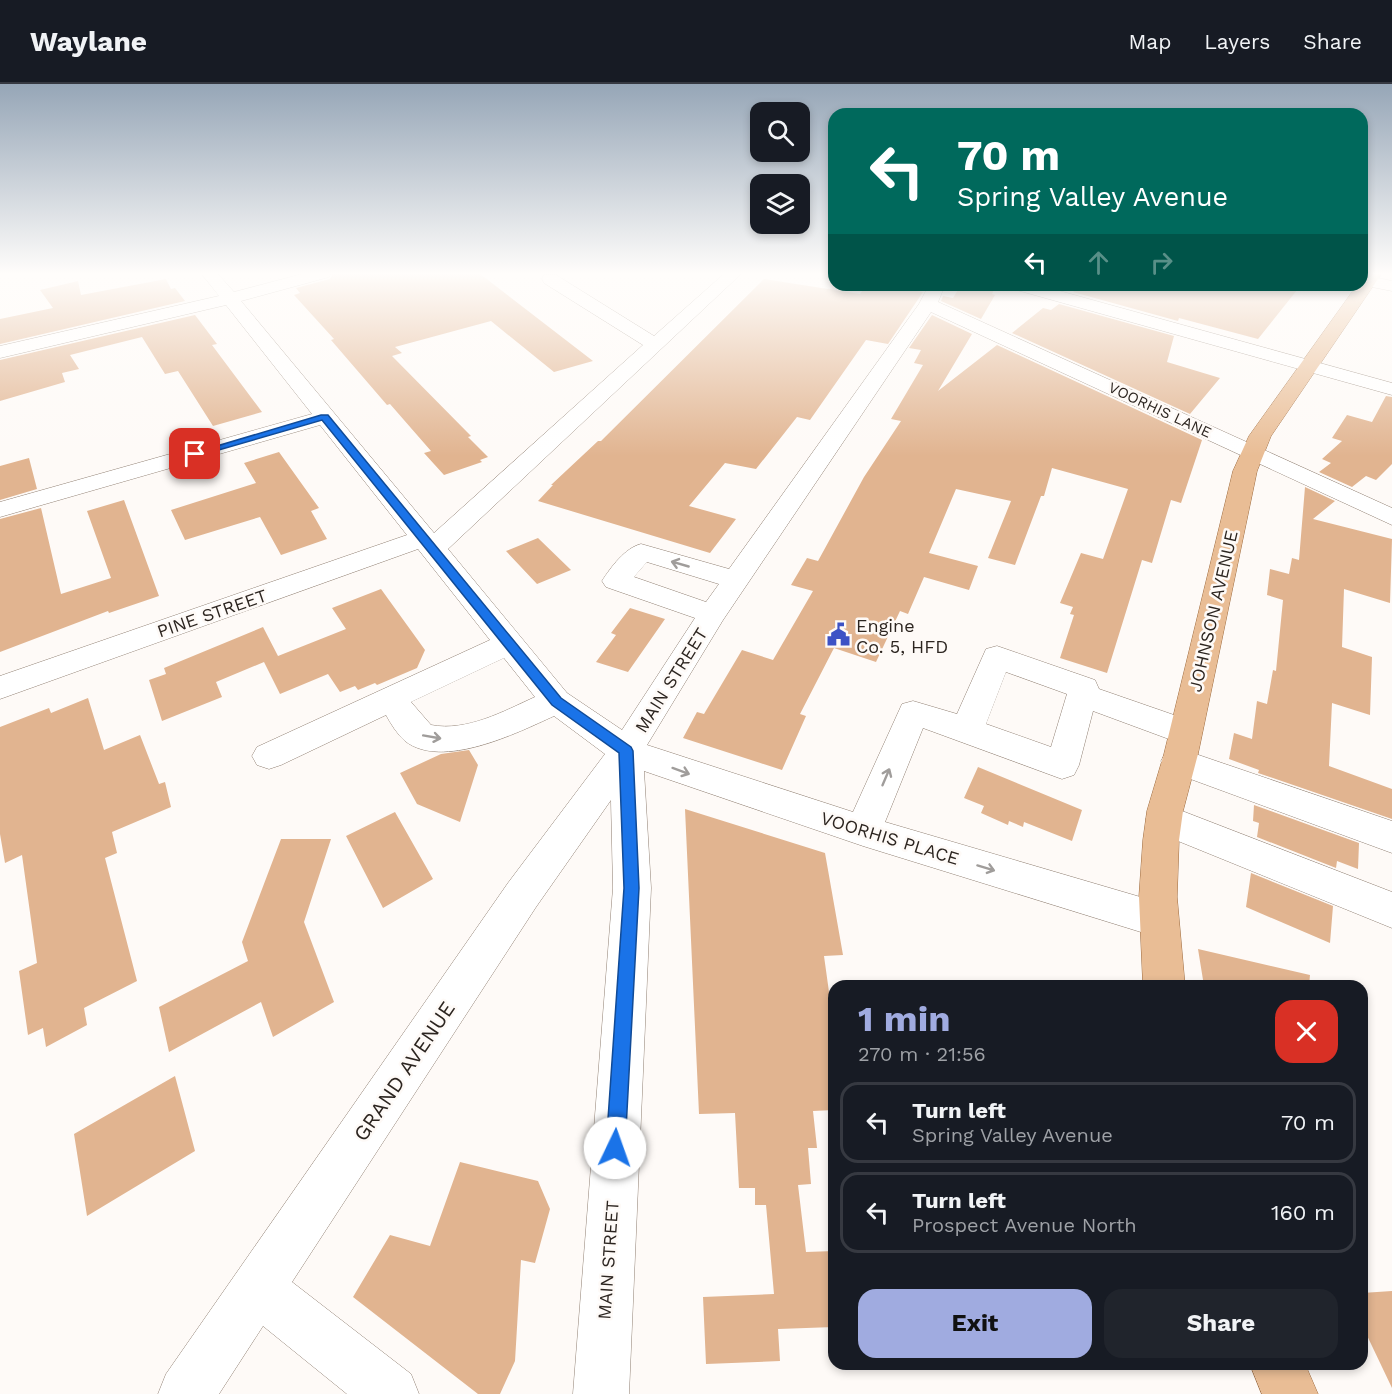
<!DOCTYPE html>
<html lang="en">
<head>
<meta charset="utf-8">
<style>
	:root { --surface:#171b24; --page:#20242c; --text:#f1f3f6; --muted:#9ea1a6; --line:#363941; --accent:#a0abe0 }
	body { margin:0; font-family:"Work Sans",sans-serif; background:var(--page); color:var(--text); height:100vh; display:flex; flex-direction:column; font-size:22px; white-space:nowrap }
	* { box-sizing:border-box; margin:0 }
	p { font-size:20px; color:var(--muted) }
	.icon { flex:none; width:33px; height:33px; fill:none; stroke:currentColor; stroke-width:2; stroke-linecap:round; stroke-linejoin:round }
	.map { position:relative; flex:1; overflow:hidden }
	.drawer { position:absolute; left:828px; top:896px; width:540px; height:390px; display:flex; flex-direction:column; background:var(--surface); border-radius:18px; box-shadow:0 3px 9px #0003 }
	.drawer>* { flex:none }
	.banner { position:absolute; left:828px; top:24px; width:540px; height:183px; border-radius:18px; box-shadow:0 3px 9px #0003; background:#00695c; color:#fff; overflow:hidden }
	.fabs { position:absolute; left:750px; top:18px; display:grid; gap:12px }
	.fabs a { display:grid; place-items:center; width:60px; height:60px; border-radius:12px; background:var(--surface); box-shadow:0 3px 9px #0003; font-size:30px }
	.pin { position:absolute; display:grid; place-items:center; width:51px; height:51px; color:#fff; margin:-26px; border-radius:12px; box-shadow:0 3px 9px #0006 }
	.me { position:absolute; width:66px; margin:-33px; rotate:3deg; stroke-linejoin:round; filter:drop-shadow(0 0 4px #0008) }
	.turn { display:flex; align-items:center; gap:21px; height:126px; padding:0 30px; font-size:27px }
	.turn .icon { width:78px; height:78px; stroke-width:2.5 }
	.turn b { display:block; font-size:42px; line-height:51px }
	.lanes { display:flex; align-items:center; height:57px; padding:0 30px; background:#0003; justify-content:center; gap:30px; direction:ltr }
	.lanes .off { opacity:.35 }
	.round { display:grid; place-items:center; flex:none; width:63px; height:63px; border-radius:18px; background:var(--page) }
	.overview { display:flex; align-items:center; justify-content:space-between; height:102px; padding:0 30px }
	h1 { font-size:36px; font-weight:700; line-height:45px; color:var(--accent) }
	.primary-button { display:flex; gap:12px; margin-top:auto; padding:12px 30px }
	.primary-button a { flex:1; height:69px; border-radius:18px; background:var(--accent); color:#111; font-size:24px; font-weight:700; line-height:69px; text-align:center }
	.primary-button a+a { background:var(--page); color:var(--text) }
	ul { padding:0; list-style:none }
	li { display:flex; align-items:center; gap:18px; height:81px; margin:0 12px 9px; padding:0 18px; border:3px solid var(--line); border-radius:18px }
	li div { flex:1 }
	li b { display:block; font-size:22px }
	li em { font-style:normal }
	header { display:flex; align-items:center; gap:36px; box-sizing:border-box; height:84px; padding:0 30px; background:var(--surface); border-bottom:2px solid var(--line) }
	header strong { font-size:28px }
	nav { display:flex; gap:33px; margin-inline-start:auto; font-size:21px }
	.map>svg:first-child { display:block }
	.building { fill:#e1b490 }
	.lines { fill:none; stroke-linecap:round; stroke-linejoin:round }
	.minor-casing { stroke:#918174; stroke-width:1 }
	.major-casing { stroke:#9e6b3e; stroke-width:1 }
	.minor { fill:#fff; fill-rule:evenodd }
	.major { fill:#e9bd95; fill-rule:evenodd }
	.oneway { stroke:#a09d9b }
	.route { fill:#1a73e8; stroke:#114b97; stroke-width:1.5 }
	.labels { text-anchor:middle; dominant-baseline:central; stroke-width:5; stroke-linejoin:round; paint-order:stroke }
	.far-street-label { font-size:15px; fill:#2c2520; stroke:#fefaf7 }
	.street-label { font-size:18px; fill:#2c2520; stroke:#fefaf7 }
	.poi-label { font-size:18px; fill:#2c2520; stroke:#fefaf7; text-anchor:start }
	.near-street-label { font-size:21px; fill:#2c2520; stroke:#fefaf7 }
</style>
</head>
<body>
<header>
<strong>Waylane</strong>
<nav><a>Map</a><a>Layers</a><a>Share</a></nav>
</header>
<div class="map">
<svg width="1392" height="1310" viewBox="0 0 1392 1310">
	<rect width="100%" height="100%" fill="#fefaf7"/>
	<path class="building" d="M333,189H479L593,277L554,288L491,237L395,263L402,269L392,272L471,352L468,353L488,373L480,376L482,378L444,391L424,369L431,367L390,320L387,321L331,256L334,255L294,211L300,209L296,204L330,195Z
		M166,195L171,205L175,204L185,217L0,260V235L53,224L40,206L78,197L81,211Z
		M764,195L860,210L867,201H883L923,208L888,260L866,256L810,336L797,333L756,385L725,379L689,422L736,435L710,469L538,417L553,401H551L598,357H601Z
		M961,201H996L992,210L995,211L981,235L941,217L943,212L953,214Z
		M1083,201H1301L1258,255L1179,234L1178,237L1073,208Z
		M1059,220L1174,252L1167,278L1220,294L1190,330L1012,249L1043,224L1051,226Z
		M195,231L217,260L212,261L262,328L213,342L178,287L165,290L142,253L70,271L79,285L62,289L65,298L0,317V276Z
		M932,231L972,250L938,307L997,261L1202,356L1181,419L1171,416L1152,479L1142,476L1107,589L1060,574L1074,531L1070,530L1073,523L1060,519L1081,469L1103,475L1128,405L1052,384L1044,412H1041L1015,481L988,474L1011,417L956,405L929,469L978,482L969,506L924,493L908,530L900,527L876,578L834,564L800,630L806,632L782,686L683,654L697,628L704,630L742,566L773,576L813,507L791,501L807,474L818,477L864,393L901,337L891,335L923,281L914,279L921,266L909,264Z
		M1386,312L1392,313V380L1376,396L1366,392L1352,403L1319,388L1331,379L1322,375L1342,357L1332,354L1347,331L1372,338Z
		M279,368L319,424L311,427L327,455L281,471L260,433L185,456L171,426L256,399L244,379Z
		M29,374L37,405L0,416V382Z
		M1305,403L1335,417L1313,435L1392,455L1390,519L1344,505L1342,563L1372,573L1370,631L1332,619L1329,682L1392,705V735L1258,689L1259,686L1229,675L1234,649L1252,655L1257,617L1267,620L1273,586L1276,587L1283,516L1267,511L1270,485L1289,490L1292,474L1299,476Z
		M124,416L159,512L109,529L108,527L0,568V435L41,424L61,510L111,494L87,427Z
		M538,454L571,486L537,500L506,467Z
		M381,505L425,566L417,584L377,601L375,599L358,606L355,602L340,608L328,590L280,610L264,578L216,598L222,613L162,637L149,596L166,590L164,584L263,543L278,572L346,545L332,524Z
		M630,524L665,535L628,588L596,578L616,551L611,549Z
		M88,614L104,666L140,651L159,700L165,698L171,723L112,748L117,769L105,774L137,897L84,924L87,941L46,963L43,944L28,951L19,887L37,879L22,771L5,779L0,750V643L49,624L51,629Z
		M469,666L478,681L460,738L417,720L400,689L441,670Z
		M978,683L1082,726L1072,757L1024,738L1023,743L1009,737L1008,741L981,729L984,722L964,714Z
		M1254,721L1359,759L1358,785L1337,777L1336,784L1257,753L1259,739L1253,737Z
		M685,725L825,769L843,871L824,872L834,944V1026L813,1027L817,1064H808L811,1100L798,1101L806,1168L834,1167V1243L778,1245L780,1277L706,1280L703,1213L774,1210L766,1121H755V1104H739L735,1029L699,1030Z
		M395,728L433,795L383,824L346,752Z
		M281,755H331L304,838L334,918L273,953L261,918L169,968L159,923L248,877L242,858Z
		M1251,789L1333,822L1330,859L1246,823Z
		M1198,865L1310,891L1309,902H1204Z
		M175,992L195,1067L87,1132L74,1050Z
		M460,1078L538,1097L550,1125L535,1179L521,1176L515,1277L500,1310H478L353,1213L390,1151L430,1162Z
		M1392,1207V1304L1362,1241V1209Z"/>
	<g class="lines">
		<defs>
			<path id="minor" d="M201,189H217L234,208L306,189H331L329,193L241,217L434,449L643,261L544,199L542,195L544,191H556L654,252L725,189H742L448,465L567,609L622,646L695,534L606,503L602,497C611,483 625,464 641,460L729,485L919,220L929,201H945L938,218L1392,424V441L931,228L723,536L647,661L853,728L902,620L913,617L957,630L986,565L997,562L1095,596L1099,605L1197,639L1201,648L1197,657L1185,661L1093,627L1079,681L1074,691L1062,695L923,644L885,738L1171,822L1177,835L1171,848L1157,853L863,762L644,687L651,804L629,1310H573L613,804L611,716L536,823L292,1198L411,1290L419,1310H347L263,1242L219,1310H158L166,1290L508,799L605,670L554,632C517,649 442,686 405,657C397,650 391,640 386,631L281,681L269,685L257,681L252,672L257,663L490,556L418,465L0,615V592L407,451L320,341L0,433V418L312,330L226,221L0,274V262L219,212ZM647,478L719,500L706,518L634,493ZM504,574L535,613C504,627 467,648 431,641L411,618ZM1006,588L1067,610L1051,663L986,640Z
				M1368,192L1392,197V207L1362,201V193Z
				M1011,201H1038L1392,299V311L1013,205Z
				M1178,664L1392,737V769L1166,686L1161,677L1166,668Z
				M1164,720L1392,808V844L1151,746L1146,735L1151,724Z"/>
			<path id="major" d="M1366,189H1382L1271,352L1257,387L1198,670L1183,727L1179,756L1177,813L1185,902H1143L1139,813L1143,756L1147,727L1164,670L1233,387L1249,352L1357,201H1362V194Z
				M1250,1280H1305L1318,1310H1262Z"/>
		</defs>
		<use href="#minor" class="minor-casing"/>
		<use href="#major" class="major-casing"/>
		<use href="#minor" class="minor"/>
		<use href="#major" class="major"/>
	</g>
	<defs><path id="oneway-shaft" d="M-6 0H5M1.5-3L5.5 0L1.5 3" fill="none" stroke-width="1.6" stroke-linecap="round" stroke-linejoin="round" transform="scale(1.5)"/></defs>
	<g class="oneway">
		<use href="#oneway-shaft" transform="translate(680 480) rotate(-164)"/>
		<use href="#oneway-shaft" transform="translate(432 653) rotate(10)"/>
		<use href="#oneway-shaft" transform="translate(681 687) rotate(20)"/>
		<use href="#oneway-shaft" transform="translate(886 693) rotate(-67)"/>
		<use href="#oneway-shaft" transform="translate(986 784) rotate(17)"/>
	</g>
	<linearGradient id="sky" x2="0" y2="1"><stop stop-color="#96a6b7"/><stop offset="0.51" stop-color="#fffdfb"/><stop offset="1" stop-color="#fffdfb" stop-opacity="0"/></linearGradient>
	<rect width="1392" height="372" fill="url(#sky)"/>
	<path class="route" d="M321,331H328L561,614L631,663L633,667L639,804L625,1064L622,1071L615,1074L609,1071L606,1064L624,804L619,669L552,621L322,336L198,372L190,370Z"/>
	<defs>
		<symbol id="civic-bare" viewBox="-9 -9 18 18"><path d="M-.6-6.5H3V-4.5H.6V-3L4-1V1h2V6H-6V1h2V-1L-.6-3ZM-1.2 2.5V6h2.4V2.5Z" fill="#3d52c5" stroke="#fefaf7" stroke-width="2.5" paint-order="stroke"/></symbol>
	</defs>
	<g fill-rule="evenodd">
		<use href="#civic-bare" x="822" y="534" width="33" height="33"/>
	</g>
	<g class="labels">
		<g class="far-street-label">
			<text transform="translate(1160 326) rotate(25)">VOORHIS LANE</text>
		</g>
		<g class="street-label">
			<text transform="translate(1213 527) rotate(-77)">JOHNSON AVENUE</text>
			<text transform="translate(212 529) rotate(-19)">PINE STREET</text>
			<text transform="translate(671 596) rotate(-58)">MAIN STREET</text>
			<text transform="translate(890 754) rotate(17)">VOORHIS PLACE</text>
			<text transform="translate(608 1176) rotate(-86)">MAIN STREET</text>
		</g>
		<g class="poi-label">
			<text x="856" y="541">Engine<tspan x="856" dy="21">Co. 5, HFD</tspan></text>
		</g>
		<g class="near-street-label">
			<text transform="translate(404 987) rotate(-56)">GRAND AVENUE</text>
		</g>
	</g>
</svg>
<div class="fabs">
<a><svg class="icon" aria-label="search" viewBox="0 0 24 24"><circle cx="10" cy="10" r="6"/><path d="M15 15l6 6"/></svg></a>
<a><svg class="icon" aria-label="layers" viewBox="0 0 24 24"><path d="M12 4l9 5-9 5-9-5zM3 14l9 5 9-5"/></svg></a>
</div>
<div class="pin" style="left:195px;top:370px;background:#d93025"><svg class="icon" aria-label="arrive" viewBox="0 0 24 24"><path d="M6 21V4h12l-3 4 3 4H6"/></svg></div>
<svg class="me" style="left:615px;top:1064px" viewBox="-20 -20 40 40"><circle r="19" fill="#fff"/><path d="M0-13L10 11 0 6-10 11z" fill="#1a73e8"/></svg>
<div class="banner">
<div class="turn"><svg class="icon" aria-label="left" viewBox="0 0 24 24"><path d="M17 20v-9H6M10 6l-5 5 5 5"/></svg><div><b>70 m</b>Spring Valley Avenue</div></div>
<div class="lanes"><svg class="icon" aria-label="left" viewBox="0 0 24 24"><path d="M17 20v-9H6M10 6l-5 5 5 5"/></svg><svg class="icon off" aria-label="ahead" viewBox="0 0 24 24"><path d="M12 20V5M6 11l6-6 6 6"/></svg><svg class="icon off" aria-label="right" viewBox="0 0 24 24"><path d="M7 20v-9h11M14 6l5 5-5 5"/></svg></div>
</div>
<section class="drawer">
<div class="overview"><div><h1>1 min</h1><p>270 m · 21:56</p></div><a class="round" style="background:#d93025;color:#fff"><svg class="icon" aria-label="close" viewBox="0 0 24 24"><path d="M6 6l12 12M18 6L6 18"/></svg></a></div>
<ul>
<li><svg class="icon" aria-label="left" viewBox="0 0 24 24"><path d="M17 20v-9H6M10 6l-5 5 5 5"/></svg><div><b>Turn left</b><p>Spring Valley Avenue</p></div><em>70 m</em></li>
<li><svg class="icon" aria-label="left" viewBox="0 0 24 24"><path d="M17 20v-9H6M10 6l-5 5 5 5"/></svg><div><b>Turn left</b><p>Prospect Avenue North</p></div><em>160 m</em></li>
</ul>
<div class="primary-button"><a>Exit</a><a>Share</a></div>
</section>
</div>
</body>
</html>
